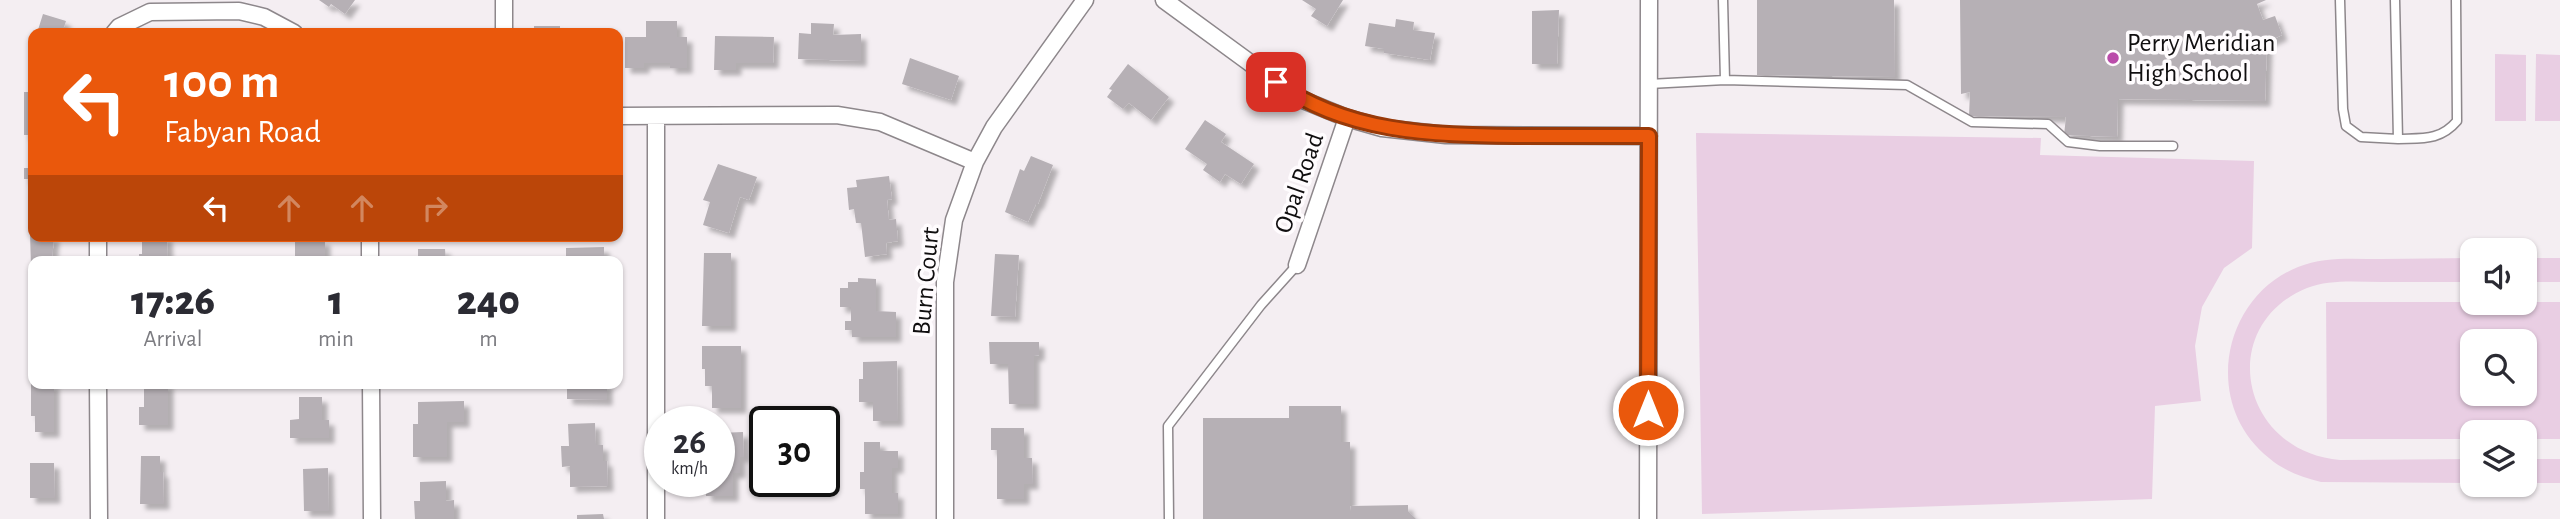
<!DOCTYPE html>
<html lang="en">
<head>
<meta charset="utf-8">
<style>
	:root { --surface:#fff; --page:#f7f7f7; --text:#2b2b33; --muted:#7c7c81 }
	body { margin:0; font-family:"Alegreya Sans",sans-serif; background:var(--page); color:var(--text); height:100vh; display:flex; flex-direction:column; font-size:26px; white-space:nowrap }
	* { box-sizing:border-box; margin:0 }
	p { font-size:23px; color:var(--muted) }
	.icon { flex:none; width:38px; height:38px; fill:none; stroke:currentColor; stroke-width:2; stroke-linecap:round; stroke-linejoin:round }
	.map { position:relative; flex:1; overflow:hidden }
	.drawer { position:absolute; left:28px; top:256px; width:595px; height:133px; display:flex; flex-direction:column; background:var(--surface); border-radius:14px; box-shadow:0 2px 5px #0004 }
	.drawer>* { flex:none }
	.guide { position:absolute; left:28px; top:28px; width:595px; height:214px; border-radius:14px; box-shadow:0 2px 5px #0004; background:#ea580c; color:#fff; overflow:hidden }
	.fabs { position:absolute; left:2460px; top:238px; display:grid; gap:14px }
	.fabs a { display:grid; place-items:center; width:77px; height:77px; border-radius:14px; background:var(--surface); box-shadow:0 2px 5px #0004; font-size:35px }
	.speed { position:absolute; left:644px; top:406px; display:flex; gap:14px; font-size:35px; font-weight:700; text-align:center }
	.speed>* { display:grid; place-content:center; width:91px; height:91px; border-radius:50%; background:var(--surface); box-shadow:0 2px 5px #0004; line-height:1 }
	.speed small { font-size:18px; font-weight:400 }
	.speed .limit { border:4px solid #111; border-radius:10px; background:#fff; color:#111 }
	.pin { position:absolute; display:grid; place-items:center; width:60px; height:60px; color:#fff; margin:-30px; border-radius:14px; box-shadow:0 4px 10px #0006 }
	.me { position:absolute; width:77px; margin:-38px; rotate:0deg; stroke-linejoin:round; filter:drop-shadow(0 0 5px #0008) }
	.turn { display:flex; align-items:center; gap:24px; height:147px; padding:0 21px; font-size:32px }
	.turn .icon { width:91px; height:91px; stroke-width:2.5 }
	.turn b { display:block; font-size:49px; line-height:60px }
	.lanes { display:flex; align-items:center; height:66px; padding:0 21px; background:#0003; justify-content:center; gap:35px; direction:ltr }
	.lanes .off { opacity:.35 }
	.eta { display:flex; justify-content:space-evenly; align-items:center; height:119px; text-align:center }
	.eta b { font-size:42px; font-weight:800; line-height:49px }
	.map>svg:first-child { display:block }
	.green { fill:#e9cee3; fill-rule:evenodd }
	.building { fill:#b6b0b5; filter:url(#shadow) }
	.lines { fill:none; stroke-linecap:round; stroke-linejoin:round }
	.service-casing { stroke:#8d878b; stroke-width:11 }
	.minor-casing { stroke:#8d878b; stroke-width:19 }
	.service { stroke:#fff; stroke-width:8 }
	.minor { stroke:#fff; stroke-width:16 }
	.route-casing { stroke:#983908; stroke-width:18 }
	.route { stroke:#ea580c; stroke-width:12 }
	.poi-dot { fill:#ba4caa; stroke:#fffcfe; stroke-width:2.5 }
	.labels { text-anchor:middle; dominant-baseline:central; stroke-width:7; stroke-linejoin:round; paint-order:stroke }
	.poi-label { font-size:26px; fill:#100e0f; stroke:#fffcfe; text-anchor:start }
	.street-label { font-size:26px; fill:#100e0f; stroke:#fffcfe }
</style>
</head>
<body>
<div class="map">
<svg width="2560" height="519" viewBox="0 0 2560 519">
	<defs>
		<filter id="shadow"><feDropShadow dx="5.5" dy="5.5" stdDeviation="2" flood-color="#0004"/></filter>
	</defs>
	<rect width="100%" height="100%" fill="#f4eef2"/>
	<path class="green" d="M2495,54L2526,55V121H2495Z
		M2536,54L2560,55V121H2535Z
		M1696,133L2041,138L2040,155L2254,161L2252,248L2224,268L2202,307L2195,346L2201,401L2155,406L2152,499L1702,514Z
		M2473,258V282C2442,282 2412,282 2382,282C2357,282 2330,279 2307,288C2216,325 2239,451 2340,460L2473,459V483L2321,482C2302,477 2284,471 2269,458C2202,405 2221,298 2298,267C2325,256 2354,259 2382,259C2412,259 2443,258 2473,258Z
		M2525,258H2560V282H2525Z
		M2326,302H2560V439H2525V432H2473V439H2327ZM2525,341V394H2473V341Z
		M2525,459H2560V483H2525Z"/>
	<path class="building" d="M319,0H355L345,14L331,4L329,7Z
		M1302,0H1343L1327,26L1311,16L1316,9Z
		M1757,0H1894L1895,77L1757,75Z
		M1960,0H2266L2257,4L2263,20L2275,16L2282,35L2267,42L2265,101L2118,99L2117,137L2064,135L2066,117L1969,116L1970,92L1961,94Z
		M1559,10L1557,64H1532V11Z
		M43,14L66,21L62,33H37Z
		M1396,19L1414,22L1413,30L1435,33L1430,60L1384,53V49L1365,46L1369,23L1395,27Z
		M646,21H677V37H687V68H670V63H644V68H625V37H646Z
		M811,23L834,24L833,35L861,34V61L798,59L799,33L811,34Z
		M534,26H560V33H534Z
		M715,36L774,37L773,63H736V70H714Z
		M910,58L959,76L951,100L902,84Z
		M1128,64L1169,97L1151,120L1129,103L1123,109L1107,97L1112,90L1109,89Z
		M24,92H33V135H24Z
		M1205,120L1226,134L1221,142L1254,164L1241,184L1225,174L1220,182L1203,170L1207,164L1185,149Z
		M1031,156L1053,165L1038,204H1036L1028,222L1005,212L1020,169L1024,171Z
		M718,164L757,177L749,200L740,197L729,233L703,225L710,202L703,200Z
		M24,168H33V179H24Z
		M889,176L892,199L887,200L889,220L896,219L898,241L886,243L887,254L865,257L861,223H856L854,209L849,210L847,188L857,187L856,180Z
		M30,233H33V236H54L52,261H33V266H31Z
		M142,236H167L168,261H139V254H142Z
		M295,240H325V261H302V257H295Z
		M604,247V261H566V248Z
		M418,249H445L446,261H418Z
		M704,253H731V326H702Z
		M995,254L1019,255L1015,317L991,316Z
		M858,278L876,279V311L896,312V337H852V330H845V321H851V307H840V288H848V282H858Z
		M31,313H33V348H31Z
		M989,342H1039V355L1034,356V404H1009L1008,364H990Z
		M702,346H741V408H712V386H705V369H702Z
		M897,361L898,421H873V402H859V379H863V362Z
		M31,383H54V432H35V416H31Z
		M144,383H168V425H139V407H144Z
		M567,383H607V400L567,399Z
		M299,397H322V420H329V438H290V420L299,419Z
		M464,401V422H447V457H413V424H418V402Z
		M1289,406H1341V442H1350V511L1351,506L1408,505V511L1416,519H1203V418H1289Z
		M595,423L596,445H603V461H607L608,486L570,487V466L562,467L561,446H569L568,424Z
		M991,428H1024V458H1032L1033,484H1024V499H997V450H991Z
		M743,432L744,457H740V473H733V496H706L705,481H719V433Z
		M864,442H880V451H898V468H892V493H898V514H865V489H860V472H864Z
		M141,456H160V472H163L164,504H140Z
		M30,463H54L55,498H30Z
		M328,468L329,511H304L303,469Z
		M446,481V501L454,500V519H415L414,501H420V482Z
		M603,514L604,519H577V515Z"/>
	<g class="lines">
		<defs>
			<path id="service" d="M2340,0L2343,109L2346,126L2361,137L2398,139L2395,0
				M1725,80L1907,85L1972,122L2048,124L2068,142L2100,146H2173
				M1649,84L1725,80L1723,0
				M2398,139C2422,138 2440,141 2457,121L2456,0
				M1169,519L1168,426L1261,305L1297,265"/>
			<path id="minor" d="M504,0V33
				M1164,0L1298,98L1347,118L1382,128L1446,135L1649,136
				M114,33L119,27L150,12L239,11L264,17L294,33
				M618,116L837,115L880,122L975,162
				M98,236V261
				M370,236V261
				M1297,265L1347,118
				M98,383L99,519
				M371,383L372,519
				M656,519V116
				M945,519V282L954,220L975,162L994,127L1085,0
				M1648,519L1649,0"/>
		</defs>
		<use href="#service" class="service-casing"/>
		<use href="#minor" class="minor-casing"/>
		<use href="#service" class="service"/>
		<use href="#minor" class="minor"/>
	</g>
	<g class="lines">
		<defs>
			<path id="route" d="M1276,82C1346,133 1432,135 1516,136C1560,136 1604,136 1649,136L1648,410"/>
		</defs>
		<use href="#route" class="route-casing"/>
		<use href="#route" class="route"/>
	</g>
	<circle class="poi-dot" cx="2113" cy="58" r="7"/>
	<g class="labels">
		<g class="poi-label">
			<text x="2127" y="43">Perry Meridian<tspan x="2127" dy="30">High School</tspan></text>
		</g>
		<g class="street-label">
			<text transform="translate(1299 183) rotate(-71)">Opal Road</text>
			<text transform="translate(926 281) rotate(-85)">Burn Court</text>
		</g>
	</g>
</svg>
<div class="fabs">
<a><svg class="icon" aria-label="sound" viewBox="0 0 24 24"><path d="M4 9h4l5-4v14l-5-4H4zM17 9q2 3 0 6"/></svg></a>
<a><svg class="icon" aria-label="search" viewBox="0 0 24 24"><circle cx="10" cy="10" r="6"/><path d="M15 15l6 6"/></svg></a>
<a><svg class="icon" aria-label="layers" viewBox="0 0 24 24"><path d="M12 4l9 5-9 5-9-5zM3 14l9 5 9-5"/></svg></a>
</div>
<div class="speed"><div>26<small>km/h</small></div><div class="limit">30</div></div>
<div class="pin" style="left:1276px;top:82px;background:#d93025"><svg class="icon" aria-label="arrive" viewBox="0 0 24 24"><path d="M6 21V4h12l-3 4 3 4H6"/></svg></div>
<svg class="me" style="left:1648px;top:410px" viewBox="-20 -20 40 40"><circle r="17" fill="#ea580c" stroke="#fff" stroke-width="3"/><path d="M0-11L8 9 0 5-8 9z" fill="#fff"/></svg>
<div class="guide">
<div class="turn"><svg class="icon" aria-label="left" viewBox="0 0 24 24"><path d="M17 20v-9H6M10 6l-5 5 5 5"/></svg><div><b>100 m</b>Fabyan Road</div></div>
<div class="lanes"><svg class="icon" aria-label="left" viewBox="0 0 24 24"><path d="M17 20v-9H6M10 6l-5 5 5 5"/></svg><svg class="icon off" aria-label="ahead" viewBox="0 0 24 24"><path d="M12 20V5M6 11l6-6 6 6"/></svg><svg class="icon off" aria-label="ahead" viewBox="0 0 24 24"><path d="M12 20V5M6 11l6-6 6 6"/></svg><svg class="icon off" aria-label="right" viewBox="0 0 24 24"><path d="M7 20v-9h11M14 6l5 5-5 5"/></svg></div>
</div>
<section class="drawer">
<div class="eta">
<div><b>17:26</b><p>Arrival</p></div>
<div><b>1</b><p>min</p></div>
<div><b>240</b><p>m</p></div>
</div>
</section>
</div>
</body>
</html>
